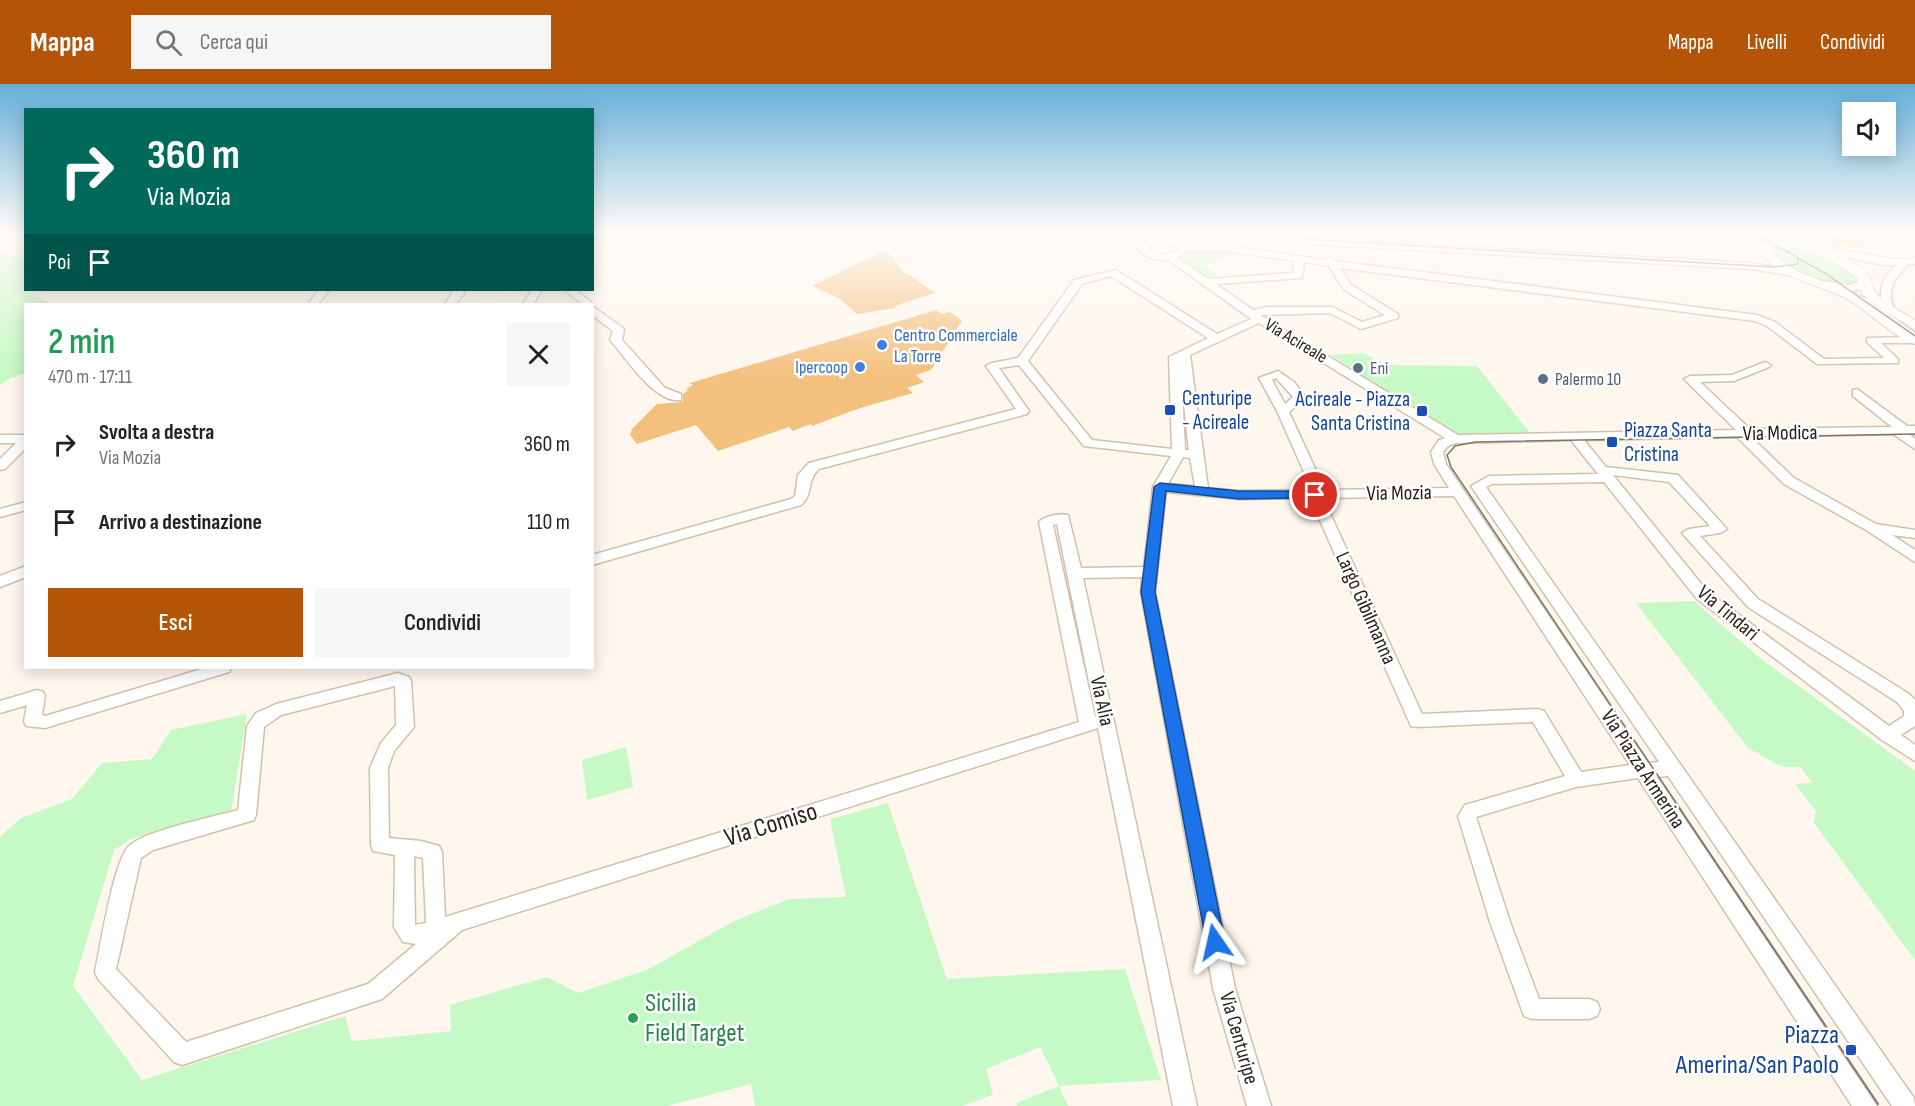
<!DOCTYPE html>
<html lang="it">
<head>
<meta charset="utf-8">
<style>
	:root { --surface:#fff; --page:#f6f6f6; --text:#222; --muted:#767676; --accent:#b35406 }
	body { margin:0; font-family:"Sofia Sans Condensed",sans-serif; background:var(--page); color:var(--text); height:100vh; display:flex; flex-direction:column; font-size:22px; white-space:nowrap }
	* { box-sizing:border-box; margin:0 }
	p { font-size:20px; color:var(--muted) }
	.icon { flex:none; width:33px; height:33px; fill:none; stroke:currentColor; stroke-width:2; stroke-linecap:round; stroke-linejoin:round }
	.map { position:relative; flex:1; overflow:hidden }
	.drawer { position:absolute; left:24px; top:219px; width:570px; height:366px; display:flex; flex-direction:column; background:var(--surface); border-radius:0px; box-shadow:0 3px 15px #0003 }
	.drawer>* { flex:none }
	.top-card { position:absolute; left:24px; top:24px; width:570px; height:183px; border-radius:0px; box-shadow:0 3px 15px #0003; background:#00695c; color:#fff; overflow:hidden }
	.tools { position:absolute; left:1842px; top:18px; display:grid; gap:12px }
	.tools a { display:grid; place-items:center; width:54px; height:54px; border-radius:0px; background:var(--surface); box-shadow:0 3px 15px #0003; font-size:30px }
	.pin { position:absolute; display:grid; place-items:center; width:51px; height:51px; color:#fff; margin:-26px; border:3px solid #fff; border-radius:50%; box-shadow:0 2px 6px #0007 }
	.me { position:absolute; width:66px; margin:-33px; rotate:349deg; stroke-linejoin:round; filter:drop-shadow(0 0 4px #0008) }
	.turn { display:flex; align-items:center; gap:21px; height:126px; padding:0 24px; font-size:27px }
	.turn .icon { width:78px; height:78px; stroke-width:2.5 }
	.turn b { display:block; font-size:42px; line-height:51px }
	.then { display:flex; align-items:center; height:57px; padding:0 24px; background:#0003; gap:12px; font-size:22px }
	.round { display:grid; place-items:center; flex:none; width:63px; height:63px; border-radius:0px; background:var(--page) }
	.head { display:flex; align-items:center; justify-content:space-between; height:102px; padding:0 24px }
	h1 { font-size:36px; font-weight:600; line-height:45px; color:#1e9e55 }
	.cta { display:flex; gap:12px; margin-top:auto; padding:12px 24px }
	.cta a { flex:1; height:69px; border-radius:0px; background:var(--accent); color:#fff; font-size:24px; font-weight:600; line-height:69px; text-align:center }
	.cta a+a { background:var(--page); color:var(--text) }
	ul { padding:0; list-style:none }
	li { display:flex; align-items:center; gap:18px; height:78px; padding:0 24px }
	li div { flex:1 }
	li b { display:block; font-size:22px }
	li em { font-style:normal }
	header { display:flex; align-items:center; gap:36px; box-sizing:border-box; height:84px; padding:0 30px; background:var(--accent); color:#fff }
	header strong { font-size:28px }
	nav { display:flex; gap:33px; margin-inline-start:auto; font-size:21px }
	.search { width:420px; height:54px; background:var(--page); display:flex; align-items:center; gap:15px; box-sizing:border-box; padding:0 21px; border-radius:0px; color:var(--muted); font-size:22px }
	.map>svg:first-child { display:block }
	.green { fill:#c5f9c5 }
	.building { fill:#f4c07e }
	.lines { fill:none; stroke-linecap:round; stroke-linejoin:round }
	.minor-casing { stroke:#d2c0ab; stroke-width:3 }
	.major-casing { stroke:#d2c0ab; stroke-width:2 }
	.minor { fill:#fff; fill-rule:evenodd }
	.major { fill:#fff; fill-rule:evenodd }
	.tram-far1 { stroke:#7e776e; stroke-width:1.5 }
	.tram { stroke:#7e776e; stroke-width:2 }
	.route { fill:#1a73e8; stroke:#114b97; stroke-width:1.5 }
	.shop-dot { fill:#3f7fe0; stroke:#fff; stroke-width:2 }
	.service-dot { fill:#5c6f8a; stroke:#fff; stroke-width:2 }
	.transit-dot { fill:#1a4fb4; stroke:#fff; stroke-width:2 }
	.leisure-dot { fill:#2e9e5b; stroke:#fff; stroke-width:2 }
	.labels { text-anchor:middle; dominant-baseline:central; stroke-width:5; stroke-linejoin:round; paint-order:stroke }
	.far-shop-label { font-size:18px; fill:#366cbe; stroke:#fff; text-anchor:start }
	.far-street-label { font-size:18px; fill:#261f17; stroke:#fff }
	.far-service-label { font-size:18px; fill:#4e5e75; stroke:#fff; text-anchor:start }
	.transit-label { font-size:21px; fill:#164399; stroke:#fff; text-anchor:start }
	.street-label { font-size:21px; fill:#261f17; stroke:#fff }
	.near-street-label { font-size:26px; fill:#261f17; stroke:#fff }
	.near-leisure-label { font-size:26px; fill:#27864d; stroke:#fff; text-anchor:start }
	.near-transit-label { font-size:26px; fill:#164399; stroke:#fff; text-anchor:end }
</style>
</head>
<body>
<header>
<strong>Mappa</strong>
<div class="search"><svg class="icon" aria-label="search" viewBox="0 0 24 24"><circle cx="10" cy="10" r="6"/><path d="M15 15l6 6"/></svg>Cerca qui</div>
<nav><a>Mappa</a><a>Livelli</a><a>Condividi</a></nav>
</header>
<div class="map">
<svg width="1915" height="1022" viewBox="0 0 1915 1022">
	<rect width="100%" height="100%" fill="#fff7ee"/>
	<path class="green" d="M1787,162C1807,166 1850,177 1859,197C1847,209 1797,190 1784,181C1780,177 1776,171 1771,167L1772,164Z
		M0,167L25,175L26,206H30L28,208L52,220H26L25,289L11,294L0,301Z
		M1191,167H1228L1244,171L1218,175L1219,178L1204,181L1218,192L1213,196L1188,181L1182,174Z
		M1364,269L1387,281L1477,282L1530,349L1454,350L1331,271Z
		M1694,517L1760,574L1915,687V876L1814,739L1816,727L1795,700L1812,699L1801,683H1782L1748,664L1636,519Z
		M247,630L231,728L131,755L114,766L73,902L142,996L345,932L352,957L451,947L450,921L547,893L578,909L649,885L734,837L789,815L846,813L830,735L888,719L947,895L1125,885L1161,996L1059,1002L1068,1022H1017L1016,1019L1059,1002L1040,963L986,985L993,1011L962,1022H755L751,1000L667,1022H0V753L21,734L72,715L102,679L152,675L171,646Z
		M626,663L633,703L587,716L582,676Z"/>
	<path class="building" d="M1817,149L1863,158L1862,164L1830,159Z
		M881,168L889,169L904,189H907L935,209L894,222L896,224L857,230L839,214L812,202Z
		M936,226L942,230L950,228L962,237L931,286L916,291L924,298L907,304L913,309L860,324L812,342L811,340L793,347L789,343L718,367L696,341L637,360L630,351L632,345L657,320L683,318V310L688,306L686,305L693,301L690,299Z"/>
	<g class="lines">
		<defs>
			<path id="minor" d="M1132,149H1148L1177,157L1184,149H1194L1184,161H1224L1326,176L1330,172L1336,177L1757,231L1775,238L1824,275L1884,274L1867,258V254L1915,253V259H1881L1898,275V279L1817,280L1767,242L1755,237L1340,184L1351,201L1398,230V234L1361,245L1330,229L1260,231L1458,351L1736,346L1684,295L1690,292L1732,291L1765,278L1771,281L1769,283L1734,297L1700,298L1750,345L1892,343L1853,312V306L1857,305L1907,342H1915V350H1909L1915,355V365L1893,350L1751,353L1794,394L1876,440L1915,446V454L1892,451L1915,466V478L1866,446L1784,400L1737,353L1584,356L1606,383L1678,391L1727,445L1720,449L1700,452L1758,515L1909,610L1915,616V642L1901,651L1915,661V677L1882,656L1697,515L1604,398L1492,400L1486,403L1914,1014L1915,1022H1892L1668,692L1657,693L1877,1022H1852L1638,694L1576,703L1476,733L1510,838L1539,915H1589L1597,918L1600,925L1597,932L1589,935H1532L1524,932L1490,838L1458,732L1465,721L1565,692L1533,638L1417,643L1411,642L1310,414L1239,415L1166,408L1155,508L1235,904L1271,1022H1247L1213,904L1141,508L1142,493L1083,494L1197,1022H1173L1098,644L462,846L382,915L182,981L174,978L98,895L95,888C100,865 114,773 130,761C148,746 213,733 238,726L247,642L256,629L276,620L398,589L409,593L411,597L414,643L394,667L388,684L389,754L421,757L439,762L442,768L445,833L1079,638L1039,438C1044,432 1060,429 1068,431L1081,484L1144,483L1153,403L1171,372L1084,362L1019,281L999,284L1029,327L1027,330L819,385C806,397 814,410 801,421L592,481V471L791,415L795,412L798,391L809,379L1016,325L986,282L992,279L1018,274L1074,196L1116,186L1217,250L1251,235L1169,176C1157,177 1146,174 1138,165L1139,160L1150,156ZM1157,160L1173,162L1177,167L1162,171L1148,164V162ZM1187,167H1224L1294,177L1293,189L1208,195L1178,174ZM1304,178L1329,182L1343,205L1385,231L1362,238L1332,223H1267L1253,226L1216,200L1302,194ZM1111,192L1208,254L1169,273L1172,365L1092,356L1028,277L1082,200ZM1259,239L1445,354L1439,356L1431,368L1434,380L1449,404L1325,406L1289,328L1306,314L1294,298L1278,287L1259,294L1277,327L1312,406L1239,407L1208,404L1190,271ZM1276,294L1293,313L1285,320L1272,296ZM1182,303L1189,366H1185ZM1571,356L1598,390L1489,392L1471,402L1659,678L1648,679L1446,380L1443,368L1448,362L1456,359ZM1183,373L1190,374L1195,402L1168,400ZM1613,391L1669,398L1710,442L1689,445L1682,449L1748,523L1897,618L1904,627V632L1889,642L1707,507ZM1454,412L1630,681L1581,688L1544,627L1538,625L1422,630L1323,414ZM1057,440L1096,632L1095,633L1053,441ZM395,602L396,641L381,659L370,684L371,761L373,767L395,771L394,843L403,858L416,860L368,900L186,958L116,885L141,774L153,766L254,736L256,731L264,643L281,631ZM414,772L423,774L426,839L415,841Z
				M1257,149H1279L1308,154L1750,179L1794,186L1799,189L1794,192L1750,185L1308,160Z
				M1743,149H1754L1769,164L1761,166Z
				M1768,149L1840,166L1893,175L1915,174V180H1909C1895,194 1886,204 1894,225L1889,228L1885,227C1876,209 1882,193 1897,181H1885L1840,172L1768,153Z
				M1902,149H1914L1915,157Z
				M1865,195L1870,198L1869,200C1856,211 1830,209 1817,200L1822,197L1850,201Z
				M319,206H329L318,220H308Z
				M454,206H464V210L455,220H445Z
				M532,206H542L533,220H523Z
				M565,206H576L593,220H582Z
				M592,222L623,244L624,246L622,256L665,304L681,310V316C656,320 627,276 612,258L610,256L613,247L592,231Z
				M0,351H26V364L5,385L0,386V375L16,359H0Z
				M26,418V426L0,433V425Z
				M26,482V493L0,503V492Z
				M205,584H231L229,588L45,644L26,642L24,637L27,621L0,629V617L37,606L43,608L45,612L42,631L45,632Z"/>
			<path id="major" d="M1786,155C1813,160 1847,169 1867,189C1872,193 1871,200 1874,206C1881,218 1903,228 1915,236V246L1869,217L1860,206L1857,194C1838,179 1795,155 1771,165C1788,192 1830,196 1857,210C1878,220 1896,236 1915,249V260C1897,256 1868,227 1849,216C1818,199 1778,197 1758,164L1769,157Z"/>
		</defs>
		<use href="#minor" class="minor-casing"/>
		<use href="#major" class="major-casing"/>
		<use href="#minor" class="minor"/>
		<use href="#major" class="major"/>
		<path class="tram-far1" d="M1271,149L1317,156L1774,183L1798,180V175L1787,166
			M1754,149L1826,190L1915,252
			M1681,726L1451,383L1447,371L1455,362L1475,358L1915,350"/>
		<path class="tram" d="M1680,725L1878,1020"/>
	</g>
	<linearGradient id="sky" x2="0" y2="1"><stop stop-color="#64afda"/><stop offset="0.51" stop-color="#fffbf7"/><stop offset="1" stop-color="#fffbf7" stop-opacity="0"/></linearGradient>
	<rect width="1915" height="292" fill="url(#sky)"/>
	<path class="route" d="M1160,399L1239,407H1315L1321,411L1315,414L1239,415L1166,407L1155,508L1225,858L1222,864L1215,866L1209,864L1206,858L1141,508L1154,403Z"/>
	<g class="shop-dot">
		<circle cx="882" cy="261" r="6"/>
		<circle cx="860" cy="283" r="6"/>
	</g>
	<g class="service-dot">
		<circle cx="1358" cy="284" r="6"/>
		<circle cx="1543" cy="295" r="6"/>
	</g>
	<g class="transit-dot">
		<rect x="1164" y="320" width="12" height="12" rx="3"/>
		<rect x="1416" y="321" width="12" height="12" rx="3"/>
		<rect x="1606" y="352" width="12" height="12" rx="3"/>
		<rect x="1845" y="960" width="12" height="12" rx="3"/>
	</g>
	<circle class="leisure-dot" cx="633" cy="934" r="6"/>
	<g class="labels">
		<g class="far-shop-label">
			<text x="894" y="251">Centro Commerciale<tspan x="894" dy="21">La Torre</tspan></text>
			<text x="848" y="283" text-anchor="end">Ipercoop</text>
		</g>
		<g class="far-street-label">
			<text transform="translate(1296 257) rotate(31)">Via Acireale</text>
		</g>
		<g class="far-service-label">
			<text x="1370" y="284">Eni</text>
			<text x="1555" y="295">Palermo 10</text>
		</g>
		<g class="transit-label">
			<text x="1182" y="314">Centuripe<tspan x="1182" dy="24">- Acireale</tspan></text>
			<text x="1410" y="315" text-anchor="end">Acireale - Piazza<tspan x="1410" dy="24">Santa Cristina</tspan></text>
			<text x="1624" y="346">Piazza Santa<tspan x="1624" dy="24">Cristina</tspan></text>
		</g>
		<g class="street-label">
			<text transform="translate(1780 349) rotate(-1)">Via Modica</text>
			<text transform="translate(1399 409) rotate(-1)">Via Mozia</text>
			<text transform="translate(1366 524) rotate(66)">Largo Gibilmanna</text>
			<text transform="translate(1728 529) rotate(40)">Via Tindari</text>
			<text transform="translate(1102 617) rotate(78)">Via Alia</text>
			<text transform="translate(1643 685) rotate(57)">Via Piazza Armerina</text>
			<text transform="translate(1239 954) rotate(74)">Via Centuripe</text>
		</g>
		<g class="near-street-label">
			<text transform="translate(771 741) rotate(-17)">Via Comiso</text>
		</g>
		<g class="near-leisure-label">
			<text x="645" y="919">Sicilia<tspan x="645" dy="30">Field Target</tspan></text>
		</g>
		<g class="near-transit-label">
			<text x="1839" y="951">Piazza<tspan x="1839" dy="30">Amerina/San Paolo</tspan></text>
		</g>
	</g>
</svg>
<div class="tools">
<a><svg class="icon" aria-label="sound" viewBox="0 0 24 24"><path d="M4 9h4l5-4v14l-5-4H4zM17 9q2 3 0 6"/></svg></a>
</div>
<div class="pin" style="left:1315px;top:411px;background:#d93025"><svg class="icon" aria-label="arrive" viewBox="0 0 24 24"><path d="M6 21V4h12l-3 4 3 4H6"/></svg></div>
<svg class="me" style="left:1215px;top:858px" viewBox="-20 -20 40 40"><path d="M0-17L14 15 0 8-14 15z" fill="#1a73e8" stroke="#fff" stroke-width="4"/></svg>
<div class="top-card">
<div class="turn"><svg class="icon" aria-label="right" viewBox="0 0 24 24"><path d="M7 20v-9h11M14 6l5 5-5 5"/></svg><div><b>360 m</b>Via Mozia</div></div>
<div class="then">Poi<svg class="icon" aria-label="arrive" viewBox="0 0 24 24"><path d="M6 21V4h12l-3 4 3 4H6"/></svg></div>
</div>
<section class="drawer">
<div class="head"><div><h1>2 min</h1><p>470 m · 17:11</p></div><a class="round"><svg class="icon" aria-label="close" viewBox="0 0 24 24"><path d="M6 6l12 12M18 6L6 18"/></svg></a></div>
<ul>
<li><svg class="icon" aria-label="right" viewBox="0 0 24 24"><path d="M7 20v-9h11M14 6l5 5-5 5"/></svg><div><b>Svolta a destra</b><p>Via Mozia</p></div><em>360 m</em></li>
<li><svg class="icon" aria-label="arrive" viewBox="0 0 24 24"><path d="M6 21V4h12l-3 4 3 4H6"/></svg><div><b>Arrivo a destinazione</b></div><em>110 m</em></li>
</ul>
<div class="cta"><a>Esci</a><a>Condividi</a></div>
</section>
</div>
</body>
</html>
